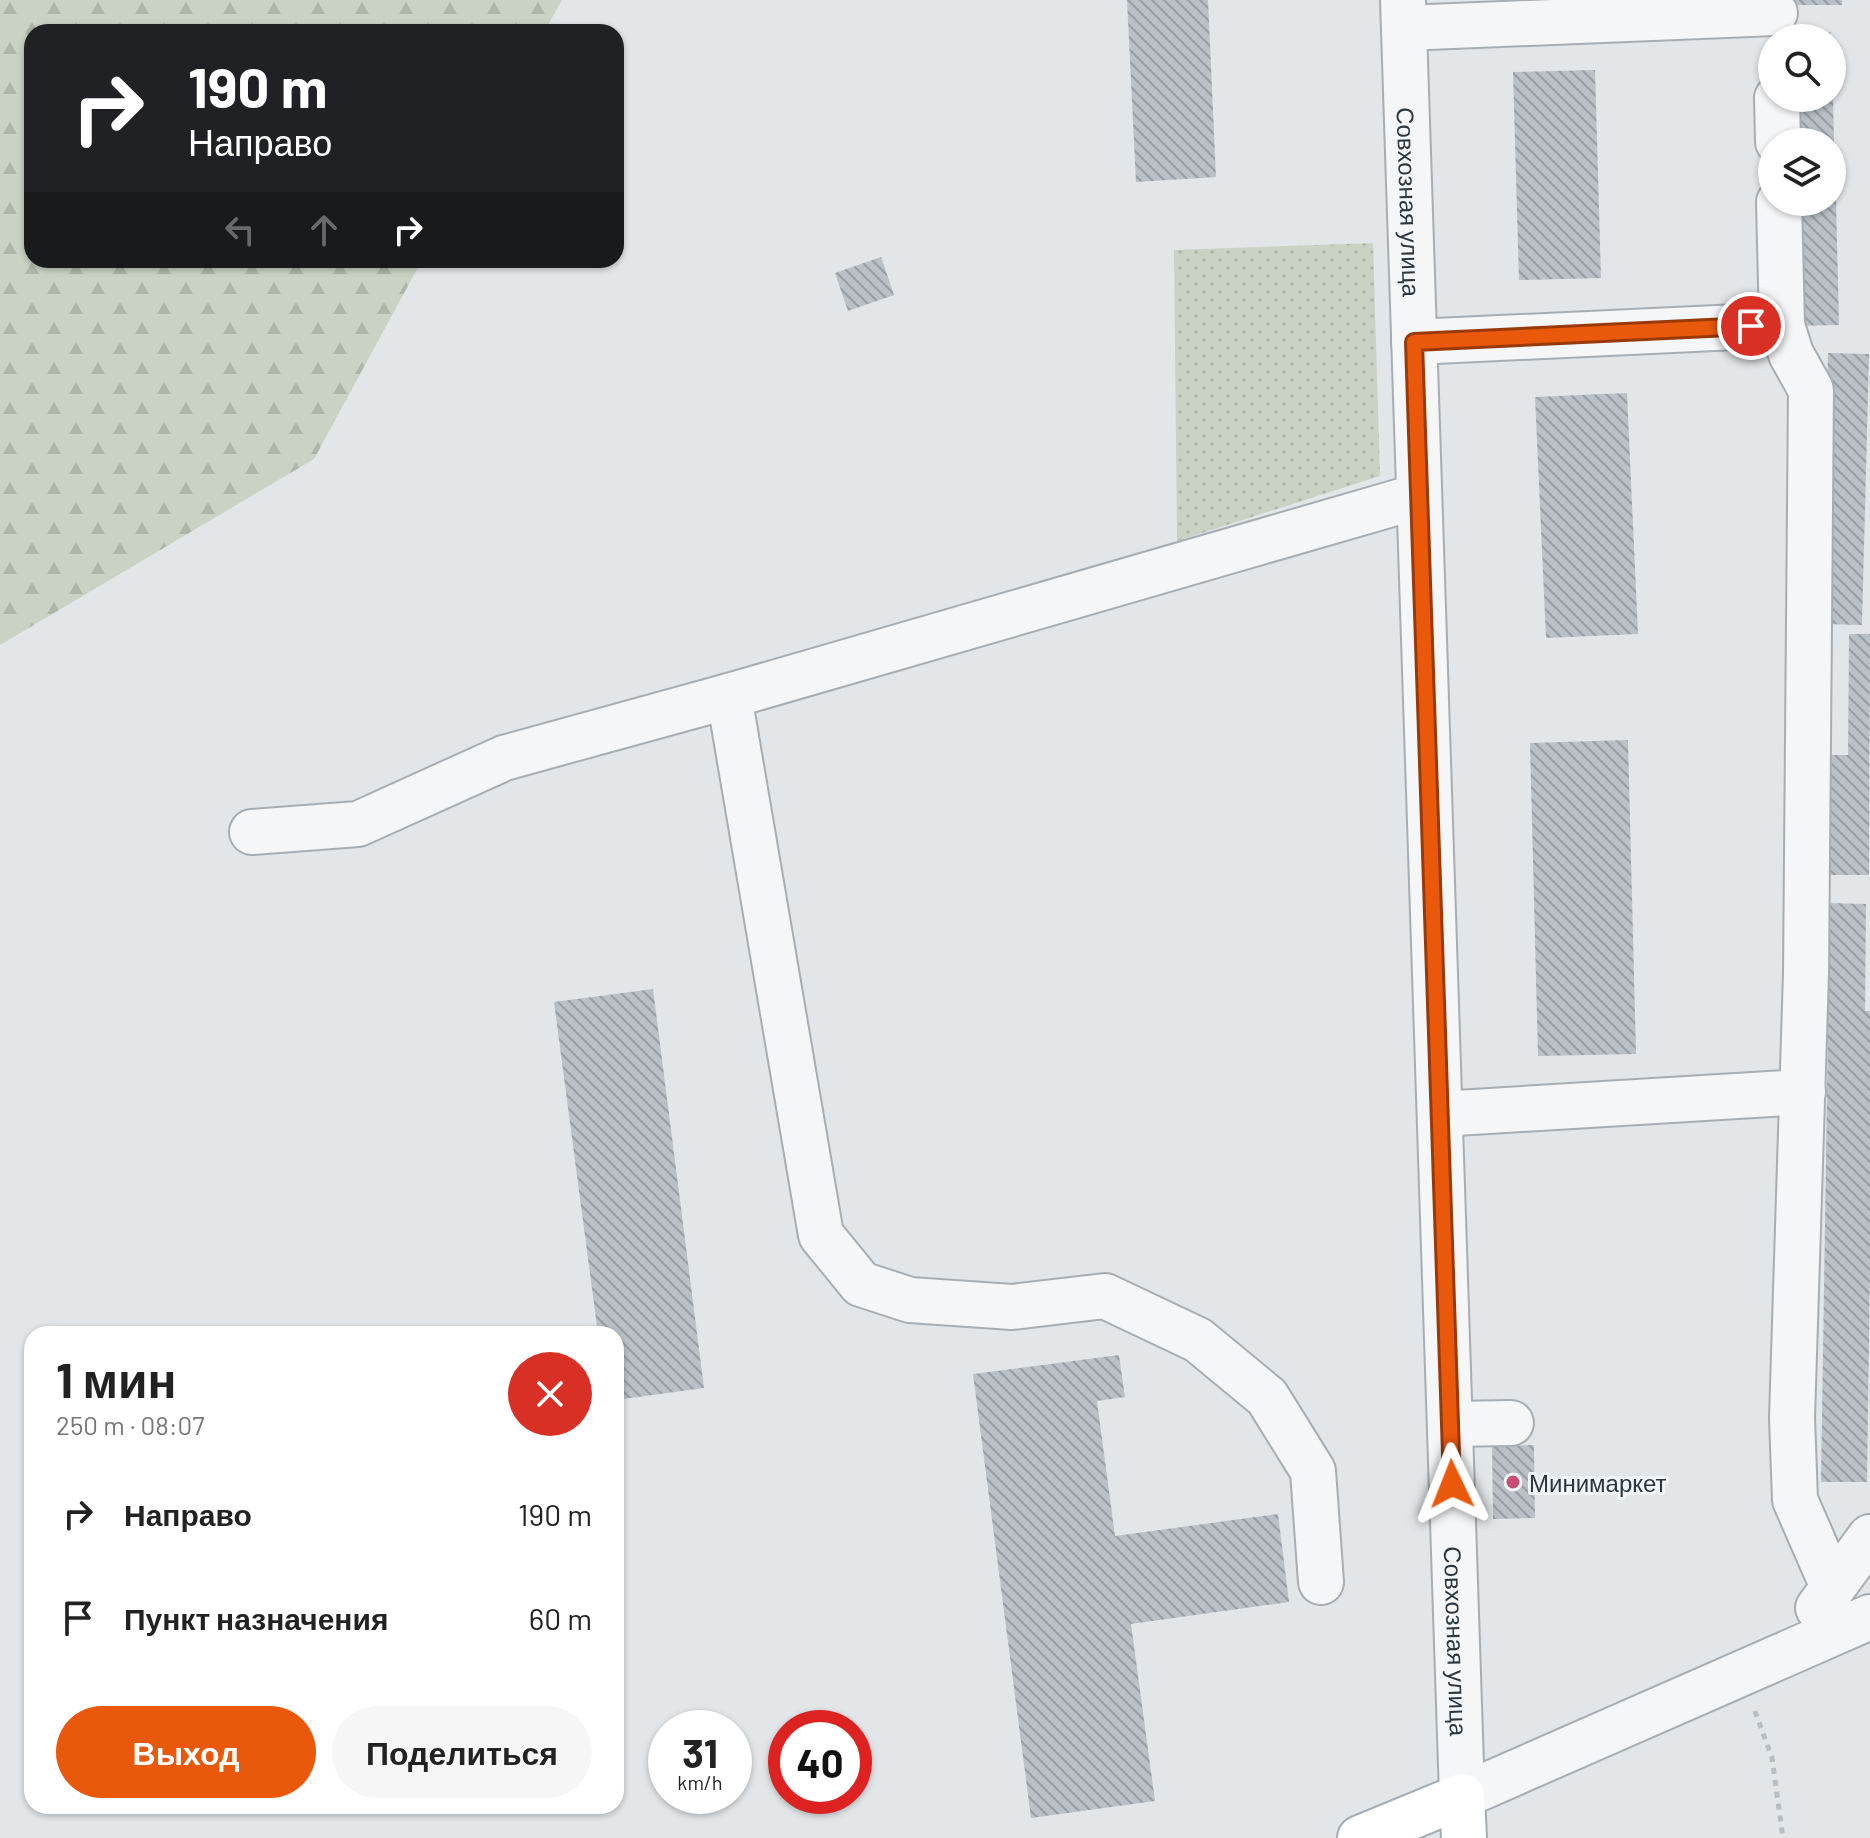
<!DOCTYPE html>
<html lang="ru">
<head>
<meta charset="utf-8">
<style>
	:root { --surface:#fff; --page:#f6f6f6; --text:#222; --muted:#767676; --accent:#ea580c }
	body { margin:0; font-family:Barlow,sans-serif; background:var(--page); color:var(--text); height:100vh; display:flex; flex-direction:column; font-size:30px; white-space:nowrap }
	* { box-sizing:border-box; margin:0 }
	p { font-size:26px; color:var(--muted) }
	.icon { flex:none; width:44px; height:44px; fill:none; stroke:currentColor; stroke-width:2; stroke-linecap:round; stroke-linejoin:round }
	.map { position:relative; flex:1; overflow:hidden }
	.details { position:absolute; left:24px; top:1326px; width:600px; height:488px; display:flex; flex-direction:column; background:var(--surface); border-radius:24px; box-shadow:0 2px 6px #0004 }
	.details>* { flex:none }
	.hud { position:absolute; left:24px; top:24px; width:600px; height:244px; border-radius:24px; box-shadow:0 2px 6px #0004; background:#202124; color:#fff; overflow:hidden }
	.fabs { position:absolute; left:1758px; top:24px; display:grid; gap:16px }
	.fabs a { display:grid; place-items:center; width:88px; height:88px; border-radius:50%; background:var(--surface); box-shadow:0 2px 6px #0004; font-size:40px }
	.speed { position:absolute; left:648px; top:1710px; display:flex; gap:16px; font-size:40px; font-weight:700; text-align:center }
	.speed>* { display:grid; place-content:center; width:104px; height:104px; border-radius:50%; background:var(--surface); box-shadow:0 2px 6px #0004; line-height:1 }
	.speed small { font-size:20px; font-weight:400 }
	.speed .limit { border:12px solid #d22; background:#fff; color:#111 }
	.pin { position:absolute; display:grid; place-items:center; width:68px; height:68px; color:#fff; margin:-34px; border:4px solid #fff; border-radius:50%; box-shadow:0 2px 8px #0007 }
	.me { position:absolute; width:88px; margin:-44px; rotate:358deg; stroke-linejoin:round; filter:drop-shadow(0 0 6px #0008) }
	.turn { display:flex; align-items:center; gap:28px; height:168px; padding:0 32px; font-size:36px }
	.turn .icon { width:104px; height:104px; stroke-width:2.5 }
	.turn b { display:block; font-size:56px; line-height:68px }
	.lanes { display:flex; align-items:center; height:76px; padding:0 32px; background:#0003; justify-content:center; gap:40px; direction:ltr }
	.lanes .off { opacity:.35 }
	.round { display:grid; place-items:center; flex:none; width:84px; height:84px; border-radius:42px; background:var(--page) }
	.summary { display:flex; align-items:center; justify-content:space-between; height:136px; padding:0 32px }
	h1 { font-size:48px; font-weight:700; line-height:60px }
	.cta { display:flex; gap:16px; margin-top:auto; padding:16px 32px }
	.cta a { flex:1; height:92px; border-radius:48px; background:var(--accent); color:#fff; font-size:32px; font-weight:700; line-height:92px; text-align:center }
	.cta a+a { background:var(--page); color:var(--text) }
	ul { padding:0; list-style:none }
	li { display:flex; align-items:center; gap:24px; height:104px; padding:0 32px }
	li div { flex:1 }
	li b { display:block; font-size:30px }
	li em { font-style:normal }
	.map>svg:first-child { display:block }
	.forest { fill:url(#forest-firs) }
	.park { fill:url(#park-dots) }
	.building { fill:url(#building-back-hatch) }
	.lines { fill:none; stroke-linecap:round; stroke-linejoin:round }
	.minor-casing { stroke:#a7aeb3; stroke-width:48 }
	.major-casing { stroke:#a1adb5; stroke-width:48 }
	.path { stroke:#b7bdc1; stroke-width:5; stroke-dasharray:6 6; stroke-linecap:butt }
	.minor { stroke:#f4f6f8; stroke-width:44 }
	.major { stroke:#fff; stroke-width:44 }
	.route-casing { stroke:#983908; stroke-width:20 }
	.route { stroke:#ea580c; stroke-width:14 }
	.poi-dot { fill:#c84d77; stroke:#f1f5f7; stroke-width:3 }
	.labels { text-anchor:middle; dominant-baseline:central; stroke-width:6; stroke-linejoin:round; paint-order:stroke }
	.street-label { font-size:24px; fill:#2a3740; stroke:#f1f5f7 }
	.poi-label { font-size:24px; fill:#2a3740; stroke:#f1f5f7; text-anchor:start }
</style>
</head>
<body>
<div class="map">
<svg width="1870" height="1838" viewBox="0 0 1870 1838">
	<defs>
		<pattern id="forest-firs" width="22" height="20" patternUnits="userSpaceOnUse" patternTransform="scale(2)"><rect width="22" height="20" fill="#cad3c3"/><path d="M5 1l3.5 6h-7zM16 11l3.5 6h-7z" fill="#aeb6a9"/></pattern>
		<pattern id="park-dots" width="8" height="8" patternUnits="userSpaceOnUse" patternTransform="scale(2)"><rect width="8" height="8" fill="#cad3c3"/><path d="M2 2h.1M6 6h.1" fill="none" stroke="#aeb6a9" stroke-width="1.8" stroke-linecap="round"/></pattern>
		<pattern id="building-back-hatch" width="6" height="6" patternUnits="userSpaceOnUse" patternTransform="scale(2)"><rect width="6" height="6" fill="#b9c0c6"/><path d="M-1 5l2 2M0 0l6 6M5-1l2 2" fill="none" stroke="#979da2"/></pattern>
	</defs>
	<rect width="100%" height="100%" fill="#e2e6e9"/>
	<path class="forest" d="M0,0H562L544,32H32V260H422L314,459L0,645Z"/>
	<path class="park" d="M1373,243L1380,476L1177,541L1174,250Z"/>
	<path class="building" d="M1127,0H1208L1216,177L1136,182Z
		M1791,0H1842V5H1791Z
		M1831,32V38H1786V34Z
		M1595,70L1601,278L1519,280L1513,72Z
		M1788,98H1833L1834,142H1789Z
		M1832,159H1835L1839,325L1794,326L1791,202H1832Z
		M881,257L894,295L848,311L835,273Z
		M1828,353L1869,354L1862,625L1821,624Z
		M1627,393L1638,634L1546,638L1535,397Z
		M1849,634H1870L1869,875H1823L1824,755H1848Z
		M1628,740L1636,1054L1538,1056L1530,743Z
		M1830,903L1866,904L1865,1011H1870V1267L1867,1482H1821Z
		M653,989L704,1388L616,1400V1334H598L554,1002Z
		M1119,1355L1125,1397L1097,1401L1115,1536L1278,1514L1289,1602L1131,1624L1155,1801L1031,1818L973,1374Z
		M1534,1445L1535,1518L1493,1519L1492,1446Z"/>
	<g class="lines">
		<defs>
			<g id="minor">
				<path id="s1" d="M1403,0L1462,1796L1870,1617"/>
				<path d="M1404,28L1775,13"/>
				<path d="M1777,98L1778,142"/>
				<path d="M1779,202L1782,325L1791,354L1811,390L1806,973L1792,1418L1795,1500L1833,1587"/>
				<path d="M1414,342L1782,325"/>
				<path d="M729,696L821,1235L861,1284L910,1300L1012,1307L1105,1296L1198,1340L1267,1397L1313,1471L1321,1582"/>
				<path d="M252,832L358,824L504,758L729,696L1419,496"/>
				<path d="M1440,1114L1803,1092"/>
				<path d="M1450,1424L1511,1423"/>
				<path d="M1818,1608L1870,1537"/>
			</g>
			<path id="major" d="M1360,1838L1462,1796L1464,1838"/>
		</defs>
		<use href="#minor" class="minor-casing"/>
		<use href="#major" class="major-casing"/>
		<path class="path" d="M1755,1711L1772,1758L1783,1838"/>
		<use href="#minor" class="minor"/>
		<use href="#major" class="major"/>
	</g>
	<g class="lines">
		<defs>
			<path id="route" d="M1452,1484L1414,342L1751,326"/>
		</defs>
		<use href="#route" class="route-casing"/>
		<use href="#route" class="route"/>
	</g>
	<circle class="poi-dot" cx="1513" cy="1482" r="8"/>
	<g class="labels">
		<g class="street-label">
			<text stroke="none"><textPath href="#s1" startOffset="202">Совхозная улица</textPath></text>
			<text stroke="none"><textPath href="#s1" startOffset="1642">Совхозная улица</textPath></text>
		</g>
		<g class="poi-label">
			<text x="1529" y="1482">Минимаркет</text>
		</g>
	</g>
</svg>
<div class="fabs">
<a><svg class="icon" aria-label="search" viewBox="0 0 24 24"><circle cx="10" cy="10" r="6"/><path d="M15 15l6 6"/></svg></a>
<a><svg class="icon" aria-label="layers" viewBox="0 0 24 24"><path d="M12 4l9 5-9 5-9-5zM3 14l9 5 9-5"/></svg></a>
</div>
<div class="speed"><div>31<small>km/h</small></div><div class="limit">40</div></div>
<div class="pin" style="left:1751px;top:326px;background:#d93025"><svg class="icon" aria-label="arrive" viewBox="0 0 24 24"><path d="M6 21V4h12l-3 4 3 4H6"/></svg></div>
<svg class="me" style="left:1452px;top:1484px" viewBox="-20 -20 40 40"><path d="M0-17L14 15 0 8-14 15z" fill="#ea580c" stroke="#fff" stroke-width="4"/></svg>
<div class="hud">
<div class="turn"><svg class="icon" aria-label="right" viewBox="0 0 24 24"><path d="M7 20v-9h11M14 6l5 5-5 5"/></svg><div><b>190 m</b>Направо</div></div>
<div class="lanes"><svg class="icon off" aria-label="left" viewBox="0 0 24 24"><path d="M17 20v-9H6M10 6l-5 5 5 5"/></svg><svg class="icon off" aria-label="ahead" viewBox="0 0 24 24"><path d="M12 20V5M6 11l6-6 6 6"/></svg><svg class="icon" aria-label="right" viewBox="0 0 24 24"><path d="M7 20v-9h11M14 6l5 5-5 5"/></svg></div>
</div>
<section class="details">
<div class="summary"><div><h1>1 мин</h1><p>250 m · 08:07</p></div><a class="round" style="background:#d93025;color:#fff"><svg class="icon" aria-label="close" viewBox="0 0 24 24"><path d="M6 6l12 12M18 6L6 18"/></svg></a></div>
<ul>
<li><svg class="icon" aria-label="right" viewBox="0 0 24 24"><path d="M7 20v-9h11M14 6l5 5-5 5"/></svg><div><b>Направо</b></div><em>190 m</em></li>
<li><svg class="icon" aria-label="arrive" viewBox="0 0 24 24"><path d="M6 21V4h12l-3 4 3 4H6"/></svg><div><b>Пункт назначения</b></div><em>60 m</em></li>
</ul>
<div class="cta"><a>Выход</a><a>Поделиться</a></div>
</section>
</div>
</body>
</html>
